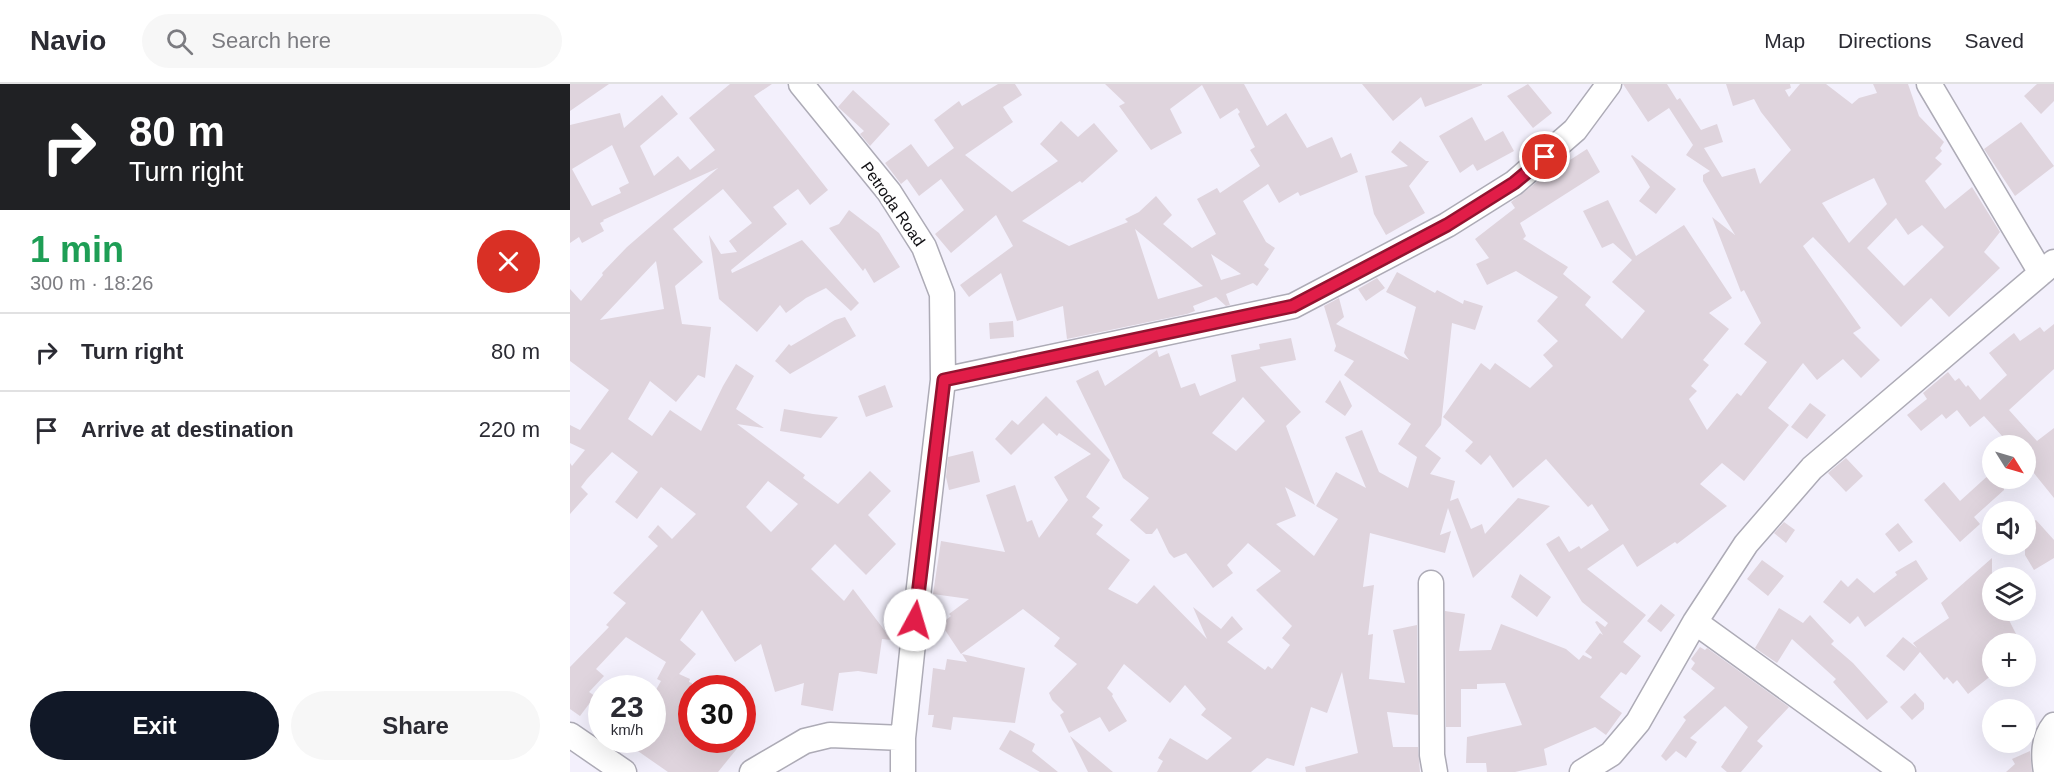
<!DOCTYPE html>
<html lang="en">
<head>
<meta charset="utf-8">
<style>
	:root { --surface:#fff; --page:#f7f7f7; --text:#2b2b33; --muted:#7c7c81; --line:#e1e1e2; --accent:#111827 }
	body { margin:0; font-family:Helvetica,sans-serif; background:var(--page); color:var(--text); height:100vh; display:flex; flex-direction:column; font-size:22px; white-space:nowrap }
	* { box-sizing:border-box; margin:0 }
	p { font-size:20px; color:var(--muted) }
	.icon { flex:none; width:33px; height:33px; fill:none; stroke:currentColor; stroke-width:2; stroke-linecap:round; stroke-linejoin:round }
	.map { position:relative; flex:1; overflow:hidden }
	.panel { display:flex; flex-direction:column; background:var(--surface); width:570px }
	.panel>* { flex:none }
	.top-card { background:#202124; color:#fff; overflow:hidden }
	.needle { width:39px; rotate:127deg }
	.controls { position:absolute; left:1412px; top:351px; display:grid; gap:12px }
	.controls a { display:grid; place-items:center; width:54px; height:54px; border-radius:50%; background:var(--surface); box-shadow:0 6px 24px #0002; font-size:30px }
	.speed { position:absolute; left:18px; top:591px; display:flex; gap:12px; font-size:30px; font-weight:700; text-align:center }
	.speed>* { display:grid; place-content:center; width:78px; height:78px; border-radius:50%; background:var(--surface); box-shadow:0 6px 24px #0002; line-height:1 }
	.speed small { font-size:15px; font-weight:400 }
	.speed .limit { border:9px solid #d22; background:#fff; color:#111 }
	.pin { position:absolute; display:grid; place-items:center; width:51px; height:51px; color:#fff; margin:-26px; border:3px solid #fff; border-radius:50%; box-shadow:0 2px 6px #0007 }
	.me { position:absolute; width:66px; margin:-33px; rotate:6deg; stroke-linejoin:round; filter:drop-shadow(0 0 4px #0008) }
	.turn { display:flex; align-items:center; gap:21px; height:126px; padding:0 30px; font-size:27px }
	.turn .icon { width:78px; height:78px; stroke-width:2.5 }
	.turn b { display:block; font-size:42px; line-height:51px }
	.round { display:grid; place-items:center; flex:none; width:63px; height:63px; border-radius:32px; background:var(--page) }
	.head { display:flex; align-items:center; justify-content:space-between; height:102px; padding:0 30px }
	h1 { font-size:36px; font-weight:600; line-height:45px; color:#1e9e55 }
	.action { display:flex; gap:12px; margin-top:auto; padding:12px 30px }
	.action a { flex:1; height:69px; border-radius:36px; background:var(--accent); color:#fff; font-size:24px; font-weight:600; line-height:69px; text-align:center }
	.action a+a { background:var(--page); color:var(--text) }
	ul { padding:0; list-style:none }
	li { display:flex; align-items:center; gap:18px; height:78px; padding:0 30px; border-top:2px solid var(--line) }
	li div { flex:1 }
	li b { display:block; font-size:22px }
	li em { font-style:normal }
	header { display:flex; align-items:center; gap:36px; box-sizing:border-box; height:84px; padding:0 30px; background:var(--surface); border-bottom:2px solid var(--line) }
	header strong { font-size:28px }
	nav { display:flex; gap:33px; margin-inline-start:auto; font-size:21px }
	.search { width:420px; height:54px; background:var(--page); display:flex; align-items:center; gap:15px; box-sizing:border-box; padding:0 21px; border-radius:33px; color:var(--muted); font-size:22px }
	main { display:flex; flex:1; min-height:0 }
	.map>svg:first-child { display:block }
	.building { fill:#dfd4dd; fill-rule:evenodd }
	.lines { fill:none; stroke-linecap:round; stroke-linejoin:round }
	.minor-casing { stroke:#adabb6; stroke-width:27 }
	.minor { stroke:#fff; stroke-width:24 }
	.route-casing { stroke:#92132f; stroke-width:15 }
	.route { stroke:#e11d48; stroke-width:10 }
	.labels { text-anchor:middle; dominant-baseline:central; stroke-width:6; stroke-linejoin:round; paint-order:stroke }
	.street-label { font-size:16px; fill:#0f0e12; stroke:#fff }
</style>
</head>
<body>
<header>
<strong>Navio</strong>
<div class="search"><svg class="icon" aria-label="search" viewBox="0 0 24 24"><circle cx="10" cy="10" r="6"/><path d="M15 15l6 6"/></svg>Search here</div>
<nav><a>Map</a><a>Directions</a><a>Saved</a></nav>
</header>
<main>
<section class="panel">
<div class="top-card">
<div class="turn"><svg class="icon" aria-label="right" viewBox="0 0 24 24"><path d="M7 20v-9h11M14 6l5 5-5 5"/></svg><div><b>80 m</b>Turn right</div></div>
</div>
<div class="head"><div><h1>1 min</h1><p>300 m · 18:26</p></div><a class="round" style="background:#d93025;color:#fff"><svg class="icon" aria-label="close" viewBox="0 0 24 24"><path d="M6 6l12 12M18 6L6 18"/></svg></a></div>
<ul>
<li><svg class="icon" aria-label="right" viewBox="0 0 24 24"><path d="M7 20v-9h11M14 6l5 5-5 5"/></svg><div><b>Turn right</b></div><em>80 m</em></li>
<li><svg class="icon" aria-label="arrive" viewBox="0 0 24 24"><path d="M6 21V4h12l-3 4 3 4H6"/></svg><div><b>Arrive at destination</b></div><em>220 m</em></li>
</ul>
<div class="action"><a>Exit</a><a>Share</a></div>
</section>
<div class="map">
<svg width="1484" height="688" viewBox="0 0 1484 688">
	<rect width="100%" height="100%" fill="#f3f0fc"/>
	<path class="building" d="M0,0H39L0,27Z
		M160,0H202L184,12L258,106L240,121L228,105L203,123L217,140L161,186L162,189L232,156L289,219L281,227L256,204L236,214L216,229L210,221L187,248L149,215L139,151L151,170L167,168L159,157L182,139L153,105L103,145L133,178L105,202L112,240L141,243L135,294L128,291L106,318L80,297L58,335L82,352L100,326L131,347L153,302L166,280L184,292L166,325L194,344L167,340L235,391L233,394L268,420L300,387L321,407L298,431L326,460L296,491L265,460L241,485L274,517L283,505L322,556L312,555L307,590L288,587L269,589L263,627L231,621L234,599L205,608L191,560L165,578L132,526L110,556L126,570L109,590L120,595L119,598L122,599V656H174L148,688H98L52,656H82V613L91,597L87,595L96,578L56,553L26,585L34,592L19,608L25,612L10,632L0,625V583L39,543L36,541L56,519L43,509L88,462L78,453L88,441L102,455L126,430L91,403L67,435L45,418L68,388L42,368L17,395L11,403L18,410L0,430V379L2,382L15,366L0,359V341L10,346L39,306L0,277V205L11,217L33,191L32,189L57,163L148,84L33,136L34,137L30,139L34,147L12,159L9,153L0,159V41L50,29L54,44L92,11L108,30L70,62L84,92L108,72L120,86L145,66L119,34ZM42,61L59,99L49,104L51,109L22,122L2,85ZM86,177L94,225L30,236ZM198,397L228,420L201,448L176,423Z
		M428,0H445L452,11L433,23L443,38L395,71L442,108L488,77L470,60L491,37L508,53L524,39L548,67L512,99L510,97L452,137L499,162L558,138L555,135L569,128L586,112L602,131L593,140L622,164L646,150L627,115L647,104L650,109L690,82L680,66L685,63L668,30L670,28L667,24L650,35L632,1L600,25L612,49L581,66L549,22L555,19L535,0H674L697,42L716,29L737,64L762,53L771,74L781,69L788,88L730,112L728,108L709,119L698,100L673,117L696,158L705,164L694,181L699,185L687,202L683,199L656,210L660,221L656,222L646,213L623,222L625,227L617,230L497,255L493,222L447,237L431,189L399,213L390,201L443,162L426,131L381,169L365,150L394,126L371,95L349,112L337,95L331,100L315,79L341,60L358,83L384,64L364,36L389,17L392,22ZM565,145L633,202L588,215ZM641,170L671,190L651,196Z
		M792,0H912V1L855,23L851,13L823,37Z
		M958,0L982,29L963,44L937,12Z
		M1053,0H1097L1107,16L1110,14L1131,46L1147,40L1153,58L1134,64L1152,93L1185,84L1190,100L1221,66L1191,28L1184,15L1163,22L1156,0H1220L1221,4L1215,6L1219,13L1230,0H1256L1282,20L1289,14L1307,9L1303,0H1338L1349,32L1374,58L1370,64L1372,67L1365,74L1372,80L1355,97L1375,125L1402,103L1430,148L1414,168L1430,184L1379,233L1361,214L1331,243L1243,153L1233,162L1291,244L1283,249L1310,276L1291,294L1273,275L1247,296L1233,279L1198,324L1219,341L1174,397L1152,379L1130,400L1157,422L1107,460L1105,458L1067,483L1053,460L1017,485L1076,531L1053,558L1071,572L1056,591L1051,588L1030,613L1052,629L1036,651L1025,643L974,665L977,681L945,688H917L916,679H896L897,653L952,641L935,599L907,600V605H891V643H876L875,527L895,530L889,567L921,566L931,540L996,565L1009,576L1013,571L1021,575L1022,573L1015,568L1030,549L1033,551L1025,538L1027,537L1035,543L1038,539L1012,518L976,460L989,452L999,468L1009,462L1011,465L1039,446L1022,420L1018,423L976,375L943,404L920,371L911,381L895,367L903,358L873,333L911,279L920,286L925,279L960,304L983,282L973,271L988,257L967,237L988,213L946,187L917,201L906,180L919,174L905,155L945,124L941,118L972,94L1017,65L1030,88L950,139L956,152L953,155L998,183L993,190L1021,213L1015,221L1052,255L1075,227L1042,198L1062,176L1043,159L1032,164L1013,127L1038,116L1066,172L1114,141L1162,214L1139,229L1159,245L1133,276L1139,281L1121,302L1127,307L1119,315L1137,346L1167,309L1171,312L1197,278L1174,260L1191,239L1174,206L1171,208L1142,133L1165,151L1133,97V91L1140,87L1116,71L1123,61L1099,24L1078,38ZM1304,94L1317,120L1279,159L1252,119ZM1326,134L1338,151L1352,141L1374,163L1334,202L1297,164Z
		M1467,0H1484V17L1471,30L1454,12Z
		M283,6L320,40L300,62L290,50L294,47L268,23Z
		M902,33L915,57L933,47L944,67L907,87L903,80L890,89L869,52Z
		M1451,38L1484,82L1445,112L1414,65Z
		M830,57L856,77H859L839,102L855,129L816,151L804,130L795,92L838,82L821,68Z
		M1062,71L1106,105L1086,130L1069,117L1080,103L1061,72Z
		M279,126L309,149L330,183L304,199L295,184L293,187L259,144L269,140Z
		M827,188L865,209L867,206L893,220L894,216L913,222L905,246L882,239L871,341L855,362L871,374L860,390L885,397L880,417L888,414L901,445L912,440L915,450L948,414L980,422L903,494L878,424L870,451L881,447L875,469L800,449L793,503L804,501L798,551L803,550L799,595L835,599L823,546L847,541L848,631L817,628L823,663H848L850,688H736L735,683L788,669L772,588L757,629L741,623L724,682L697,674L681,688H587L593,677L588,674L600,654L637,676L662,654L631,631L636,625L615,601L600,619L554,580L537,604L543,610L542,612L557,637L539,648L530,633L499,649L490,631L494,628L482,616L479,609L507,580L484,562L490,554L453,525L391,570L371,540L381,532L379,530L399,515L363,510L371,457L435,468L416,411L445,401L457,438L462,436L469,454L498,416L484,393L521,370L489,349L487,352L473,339L441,371L425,355L442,336L448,341L476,312L540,376L516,413L530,424L522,433L533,441L526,450L560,476L538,505L567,520L584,501L637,555L623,523L651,545L662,532L673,545L657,558L695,586L698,582L702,585L720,561L712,554L722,542L686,506L711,487L678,459L657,481L663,489L643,504L616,469L604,474L599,469L587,444L582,450H576L560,436L579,414L553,394L506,297L528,286L535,302L587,266L589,273L599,269L611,304L625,299L630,312L666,297L661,271L690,265L689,260L721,254L726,276L690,283L731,328L716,342L745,421L715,403L726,432L706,440L744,472L768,435L746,422L766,388L796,404L775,353L792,346L809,388L838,404L847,373L828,360L841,340L774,291L784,277L764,267L766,262L754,222L769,214L774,233L766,240L839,276L834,269L846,223L816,208ZM673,313L695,337L666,367L642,349Z
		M807,194L815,204L796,217L788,205Z
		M275,233L286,252L220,290L205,277L219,260L221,262L265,236Z
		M443,237L444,253L420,255L419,239Z
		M1484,240V285L1439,326L1467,357L1484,344V414L1455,378V362H1441L1414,332L1400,343L1387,326L1376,335L1372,330L1351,347L1337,331L1357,315L1353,309L1378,288L1385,297L1389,294L1396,303L1398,301L1410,316L1437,291L1419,269L1444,249L1450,257L1470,243L1474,248Z
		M770,296L782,322L775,332L755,318Z
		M315,301L323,323L296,333L288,312Z
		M1240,319L1256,331L1237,355L1221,343Z
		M214,325L243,330L268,333L251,354L210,347Z
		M403,367L410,398L379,406L376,393L378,373Z
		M1276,374L1293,392L1276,408L1258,389Z
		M1422,388V394H1430L1434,400V406L1404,433L1410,440L1390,458L1354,416L1374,398L1390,417Z
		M1466,436L1484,456V474L1464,486L1455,471V442Z
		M1214,438L1225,446L1216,459L1204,449Z
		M1328,439L1343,458L1329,468L1315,450Z
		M1422,474V526H1434L1451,560H1422V591L1398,610L1387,596L1383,600L1377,593L1374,596L1350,568L1334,587L1316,572L1333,553L1347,564L1343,559L1379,534L1371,519Z
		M1192,476L1214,492L1198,512L1177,495Z
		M1346,476L1358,495L1295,543L1288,532L1280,540L1253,518L1271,496L1278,503L1287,494L1304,509L1327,491L1325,488Z
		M950,490L981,513L967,533L941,513Z
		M1091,520L1105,531L1091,548L1077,537Z
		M1209,524L1233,539L1240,531L1264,557L1261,560L1283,579L1318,618L1297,636L1263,598L1266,595L1222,555L1207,579L1185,564Z
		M1130,563L1135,566L1137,564L1219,623L1187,657L1193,662L1171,688H1157L1151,683L1178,643L1155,622L1120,654L1127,658L1116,674L1106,667L1096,677L1091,672L1116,636L1113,633L1145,604L1121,585L1125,579L1121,575Z
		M392,570L455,584L445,639L383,633L381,646L362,643L364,631H358L363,584L375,586L377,575L397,578Z
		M1345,609L1354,619V625L1342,636L1330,623Z
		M440,646L465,660L462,667L488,688H470L429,665Z
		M500,652L543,688H518Z
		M1460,667L1462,688H1436L1445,680L1442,675Z"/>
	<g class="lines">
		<defs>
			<path id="minor" d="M231,0L319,108L354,163L372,210L373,296L348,512L333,654V688
				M1359,0L1471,189
				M373,296L723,222L877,141L944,99L1005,46L1039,0
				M861,499L862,671L865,688
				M1125,538L1333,688
				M0,651L54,688
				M182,688L235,657L260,651L333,654
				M1012,688L1041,670L1068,638L1125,538L1176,460L1242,384L1484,178
				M1476,688C1473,671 1473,655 1484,641"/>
		</defs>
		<use href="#minor" class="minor-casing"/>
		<use href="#minor" class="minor"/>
	</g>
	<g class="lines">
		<defs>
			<path id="route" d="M345,536L374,296L723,222L877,141L944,99L975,73"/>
		</defs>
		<use href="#route" class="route-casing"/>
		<use href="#route" class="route"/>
	</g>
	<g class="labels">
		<g class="street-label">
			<text transform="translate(323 120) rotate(55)">Petroda Road</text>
		</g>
	</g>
</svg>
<div class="controls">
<a><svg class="needle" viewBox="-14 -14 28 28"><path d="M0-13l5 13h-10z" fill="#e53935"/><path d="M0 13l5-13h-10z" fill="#7c7c81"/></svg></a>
<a><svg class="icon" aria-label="sound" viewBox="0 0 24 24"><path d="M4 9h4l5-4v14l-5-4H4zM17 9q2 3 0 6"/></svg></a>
<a><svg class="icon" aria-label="layers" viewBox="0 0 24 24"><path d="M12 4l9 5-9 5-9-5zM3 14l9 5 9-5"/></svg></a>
<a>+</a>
<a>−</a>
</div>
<div class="speed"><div>23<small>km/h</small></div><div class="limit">30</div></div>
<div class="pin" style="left:975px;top:73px;background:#d93025"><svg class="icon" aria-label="arrive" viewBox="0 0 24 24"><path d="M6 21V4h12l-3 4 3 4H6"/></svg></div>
<svg class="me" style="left:345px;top:536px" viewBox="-20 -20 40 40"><circle r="19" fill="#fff"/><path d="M0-13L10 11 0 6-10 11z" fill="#e11d48"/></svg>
</div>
</main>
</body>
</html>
